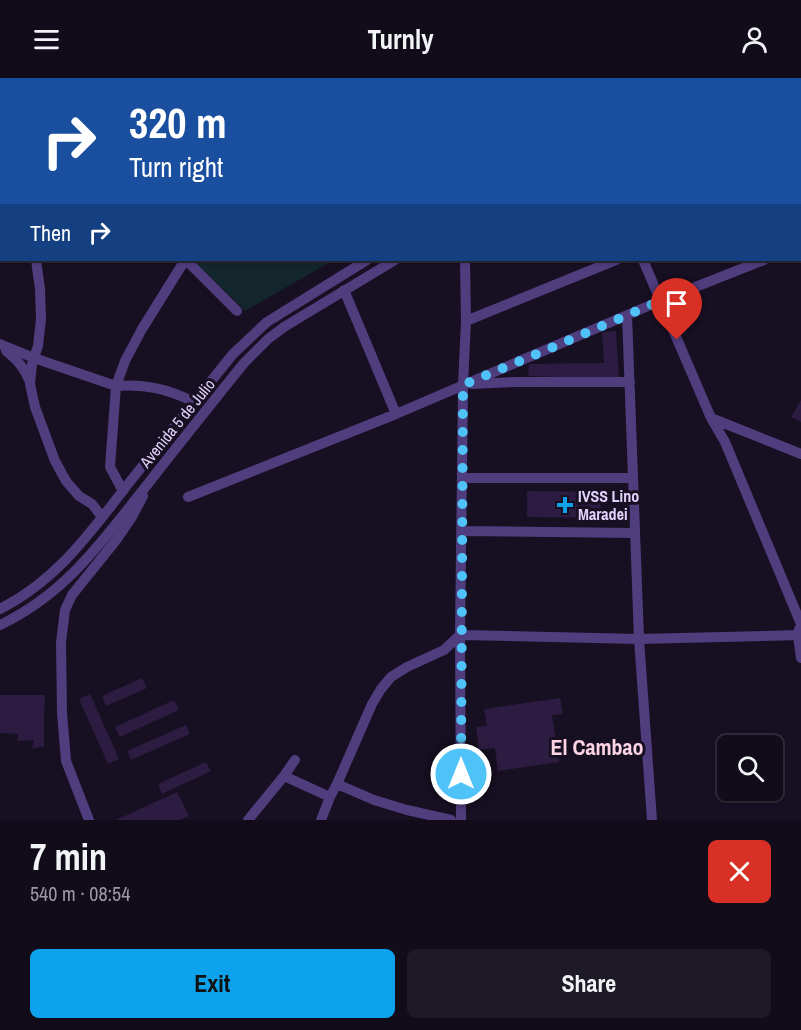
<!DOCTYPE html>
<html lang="en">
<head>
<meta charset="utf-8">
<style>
	:root { --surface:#110b1a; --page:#1e1927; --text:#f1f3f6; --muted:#9c9ba2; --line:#302b39; --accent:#0ea1ec }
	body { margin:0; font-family:"Archivo Narrow",sans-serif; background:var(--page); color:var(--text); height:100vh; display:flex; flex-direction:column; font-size:22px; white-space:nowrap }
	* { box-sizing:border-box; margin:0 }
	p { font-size:20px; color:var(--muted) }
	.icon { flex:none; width:33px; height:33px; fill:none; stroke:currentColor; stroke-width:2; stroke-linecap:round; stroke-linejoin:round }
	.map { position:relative; height:742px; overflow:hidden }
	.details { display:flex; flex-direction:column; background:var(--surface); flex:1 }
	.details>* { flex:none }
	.top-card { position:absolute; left:0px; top:0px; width:801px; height:183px; box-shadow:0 2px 4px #0004,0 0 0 2px var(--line); background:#1a4fa0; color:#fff; overflow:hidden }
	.buttons { position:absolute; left:717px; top:657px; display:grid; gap:12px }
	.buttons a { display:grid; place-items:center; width:66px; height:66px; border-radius:9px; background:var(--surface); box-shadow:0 2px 4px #0004,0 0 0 2px var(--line); font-size:30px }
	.pin { position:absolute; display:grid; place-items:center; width:51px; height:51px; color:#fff; margin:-62px -26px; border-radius:50% 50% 50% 0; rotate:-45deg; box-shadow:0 0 6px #0007 }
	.pin .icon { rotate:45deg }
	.me { position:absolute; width:66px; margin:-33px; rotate:0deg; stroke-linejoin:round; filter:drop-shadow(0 0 4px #0008) }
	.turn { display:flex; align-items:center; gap:21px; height:126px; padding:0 30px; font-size:27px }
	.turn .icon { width:78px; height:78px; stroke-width:2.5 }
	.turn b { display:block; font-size:42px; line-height:51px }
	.then { display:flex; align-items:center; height:57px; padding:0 30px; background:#0003; gap:12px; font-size:22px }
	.round { display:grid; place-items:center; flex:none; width:63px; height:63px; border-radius:9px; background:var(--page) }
	.overview { display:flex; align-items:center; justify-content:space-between; height:102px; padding:0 30px }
	h1 { font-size:36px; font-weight:700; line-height:45px }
	.cta { display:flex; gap:12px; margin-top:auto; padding:12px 30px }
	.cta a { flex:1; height:69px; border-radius:9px; background:var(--accent); color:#111; font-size:24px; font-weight:700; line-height:69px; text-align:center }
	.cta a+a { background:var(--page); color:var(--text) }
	header { display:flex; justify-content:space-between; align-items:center; height:78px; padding:0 30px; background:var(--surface); font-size:27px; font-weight:700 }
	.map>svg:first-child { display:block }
	.green { fill:#12262b }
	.building { fill:#2d1c41 }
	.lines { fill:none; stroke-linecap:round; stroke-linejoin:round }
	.minor { stroke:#4f3d7e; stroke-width:10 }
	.route { stroke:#4fc3f7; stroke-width:10; stroke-dasharray:0 18 }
	.poi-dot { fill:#0ea1ec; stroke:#170f22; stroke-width:2 }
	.labels { text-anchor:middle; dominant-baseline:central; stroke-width:6; stroke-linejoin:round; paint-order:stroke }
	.street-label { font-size:16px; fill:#e1d2fc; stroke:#170f22 }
	.poi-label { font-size:16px; font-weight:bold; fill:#e1d2fc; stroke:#170f22; text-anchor:start }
	.district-label { font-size:22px; font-weight:bold; fill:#fcd4e4; stroke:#170f22 }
</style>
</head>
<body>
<header><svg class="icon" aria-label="menu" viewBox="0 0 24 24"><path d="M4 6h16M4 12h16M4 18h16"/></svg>Turnly<svg class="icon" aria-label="person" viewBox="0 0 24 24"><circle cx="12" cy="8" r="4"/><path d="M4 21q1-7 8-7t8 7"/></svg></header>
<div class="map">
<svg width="801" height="742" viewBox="0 0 801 742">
	<rect width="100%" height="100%" fill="#170f22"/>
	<path class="green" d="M193,182H334L245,233Z"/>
	<path class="building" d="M616,253L619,301L528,298L529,286L604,285L602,254Z
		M801,322V344L791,339Z
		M527,413L600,414L601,440L527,439Z
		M142,600L147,610L106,628L102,618Z
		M90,616L119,681L108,686L79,621Z
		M0,617H45L44,635V669L32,670L34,662L18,663V656L0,655Z
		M560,620L563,636L552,637L559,684L498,693L495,670L479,672L476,649L487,648L484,631Z
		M174,622L179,632L120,659L115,649Z
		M186,647L190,656L131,682L127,673Z
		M206,684L211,693L162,716L158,706Z
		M177,714L189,738L180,742H116Z"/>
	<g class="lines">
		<path class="minor" d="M565,0L566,2
			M758,0L759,2
			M114,2V0
			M253,2L254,0
			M465,2L466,0
			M748,2L750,0
			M775,2L778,0
			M800,21L801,22
			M0,37H2
			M800,39L801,40
			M800,112L801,111
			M800,167H801
			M36,182L40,211L41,241L38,268L32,286L30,306L35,329L55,383L66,403L79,418L92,426L102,439
			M186,182L237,233
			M643,182L711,340L725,364L801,546
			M344,212L396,336
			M627,237L639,561L652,742
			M466,243L616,182
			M0,266L34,280L116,308
			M6,273C17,282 24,289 29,302
			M472,306L516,304H630
			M117,308C146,306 168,311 194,324
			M711,340L801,376
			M462,400H633
			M123,413L110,389L116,308L125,283L142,251L185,182
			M188,419L396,336L660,223L764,182
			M462,453L635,455
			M0,531C59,501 92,452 132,401C166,359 199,318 233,276L267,244L367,182
			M0,547C67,515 102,463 147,407C179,366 211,326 244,285L268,261L284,249L395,182
			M799,551L798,558L801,580
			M284,698L295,682
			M337,706L374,722L407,732L451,742
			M89,742L66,683L62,635L61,564L65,532L72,517L117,461L132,439L143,418
			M248,742L284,698L330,719
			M321,742L330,719L337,706L372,626L381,611L391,599L407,589L444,572L460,557L639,561L801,557
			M461,742L460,557L463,307L466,243L465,182"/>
	</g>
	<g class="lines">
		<path class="route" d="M461,696L463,307L551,270L660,223L677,262"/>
	</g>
	<path class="poi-dot" d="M562 418h6v6h6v6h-6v6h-6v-6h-6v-6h6z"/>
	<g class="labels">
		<g class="street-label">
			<text transform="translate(177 345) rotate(-51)">Avenida 5 de Julio</text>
		</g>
		<g class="poi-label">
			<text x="578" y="418">IVSS Lino<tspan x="578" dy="18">Maradei</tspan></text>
		</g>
		<g class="district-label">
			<text x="597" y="669">El Cambao</text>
		</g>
	</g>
</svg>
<div class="buttons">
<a><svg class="icon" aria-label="search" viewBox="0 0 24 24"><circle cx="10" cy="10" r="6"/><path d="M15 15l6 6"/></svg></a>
</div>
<div class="pin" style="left:677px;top:262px;background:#d93025"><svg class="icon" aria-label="arrive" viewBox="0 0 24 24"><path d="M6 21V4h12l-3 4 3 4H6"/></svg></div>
<svg class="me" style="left:461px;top:696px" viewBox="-20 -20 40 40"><circle r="17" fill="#4fc3f7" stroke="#fff" stroke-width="3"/><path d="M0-11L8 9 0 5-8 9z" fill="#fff"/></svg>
<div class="top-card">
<div class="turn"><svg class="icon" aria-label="right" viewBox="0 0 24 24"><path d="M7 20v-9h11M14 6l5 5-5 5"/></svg><div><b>320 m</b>Turn right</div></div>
<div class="then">Then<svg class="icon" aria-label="right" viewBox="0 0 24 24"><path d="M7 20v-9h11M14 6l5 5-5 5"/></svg></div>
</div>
</div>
<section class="details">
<div class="overview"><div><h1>7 min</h1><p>540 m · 08:54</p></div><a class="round" style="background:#d93025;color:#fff"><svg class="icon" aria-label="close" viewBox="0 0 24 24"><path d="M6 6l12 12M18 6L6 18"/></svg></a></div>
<div class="cta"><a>Exit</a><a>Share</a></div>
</section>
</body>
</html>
